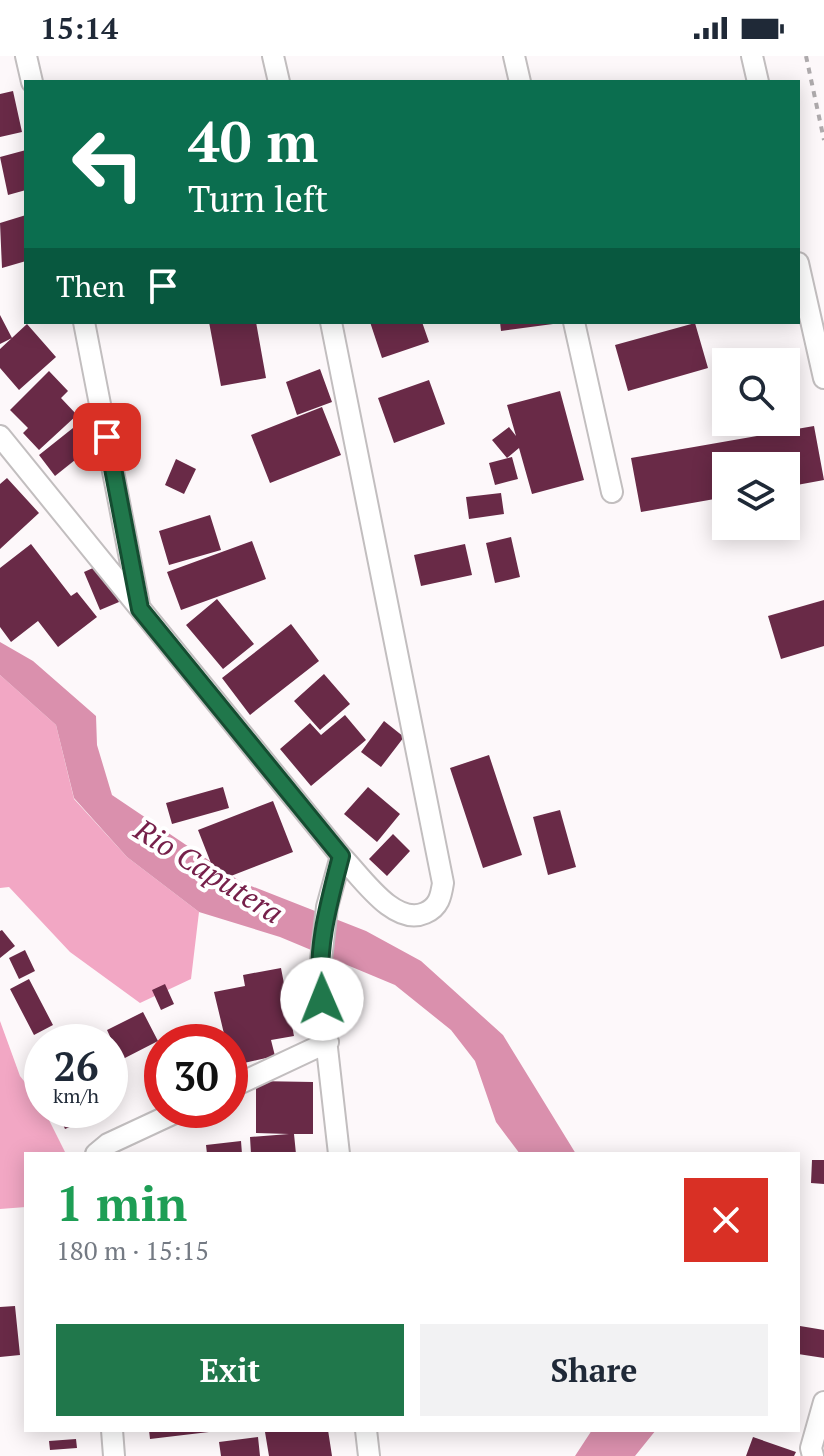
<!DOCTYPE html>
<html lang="en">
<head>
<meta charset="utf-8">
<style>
	:root { --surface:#fff; --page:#f2f2f3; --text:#1f2937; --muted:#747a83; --accent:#20774b }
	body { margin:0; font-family:"PT Serif",serif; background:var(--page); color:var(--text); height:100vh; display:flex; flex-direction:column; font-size:30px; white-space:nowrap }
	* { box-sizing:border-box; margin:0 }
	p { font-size:26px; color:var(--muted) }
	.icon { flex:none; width:44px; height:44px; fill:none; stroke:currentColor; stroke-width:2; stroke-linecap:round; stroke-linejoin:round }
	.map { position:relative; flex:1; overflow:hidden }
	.details { position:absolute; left:24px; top:1096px; width:776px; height:280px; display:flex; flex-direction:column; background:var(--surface); border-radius:0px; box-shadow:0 4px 20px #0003 }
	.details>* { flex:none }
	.guide { position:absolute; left:24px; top:24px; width:776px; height:244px; border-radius:0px; box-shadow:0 4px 20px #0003; background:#0b6e4f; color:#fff; overflow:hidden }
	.fabs { position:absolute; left:712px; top:292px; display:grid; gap:16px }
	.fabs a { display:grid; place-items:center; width:88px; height:88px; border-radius:0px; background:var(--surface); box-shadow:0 4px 20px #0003; font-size:40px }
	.speed { position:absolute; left:24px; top:968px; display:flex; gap:16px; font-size:40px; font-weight:700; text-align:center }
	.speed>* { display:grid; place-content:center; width:104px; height:104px; border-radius:50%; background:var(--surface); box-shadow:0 4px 20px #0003; line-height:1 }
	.speed small { font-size:20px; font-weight:400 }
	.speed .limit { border:12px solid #d22; background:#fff; color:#111 }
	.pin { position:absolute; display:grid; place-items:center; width:68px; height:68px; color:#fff; margin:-34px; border-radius:16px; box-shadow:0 4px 12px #0006 }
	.me { position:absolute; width:88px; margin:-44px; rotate:359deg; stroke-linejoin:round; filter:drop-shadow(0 0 6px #0008) }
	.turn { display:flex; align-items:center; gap:28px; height:168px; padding:0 32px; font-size:36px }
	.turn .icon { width:104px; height:104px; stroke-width:2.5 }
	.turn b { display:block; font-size:56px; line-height:68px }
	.then { display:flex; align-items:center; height:76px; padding:0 32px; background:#0003; gap:16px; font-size:30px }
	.round { display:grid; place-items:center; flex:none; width:84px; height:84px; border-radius:0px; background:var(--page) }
	.head { display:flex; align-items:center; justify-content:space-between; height:136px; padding:0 32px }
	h1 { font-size:48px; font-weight:800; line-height:60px; color:#1e9e55 }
	.action { display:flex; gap:16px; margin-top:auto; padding:16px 32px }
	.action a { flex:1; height:92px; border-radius:0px; background:var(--accent); color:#fff; font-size:32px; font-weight:800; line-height:92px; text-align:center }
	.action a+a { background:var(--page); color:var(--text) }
	.status { display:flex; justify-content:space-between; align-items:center; height:56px; padding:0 40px; background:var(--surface); direction:ltr }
	.status svg { height:22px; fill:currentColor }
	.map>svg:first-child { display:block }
	.forest { fill:#f2a7c4 }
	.water { fill:#da90ad }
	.building { fill:#692a47 }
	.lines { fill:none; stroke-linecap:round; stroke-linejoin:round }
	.street-casing { stroke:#c2bebf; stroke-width:24 }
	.path { stroke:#aeaaac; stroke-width:4; stroke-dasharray:6 6; stroke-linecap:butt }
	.street { stroke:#fff; stroke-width:20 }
	.route-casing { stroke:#154d31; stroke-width:20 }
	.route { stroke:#20774b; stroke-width:14 }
	.labels { text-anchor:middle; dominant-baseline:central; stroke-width:8; stroke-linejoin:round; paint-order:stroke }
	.water-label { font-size:30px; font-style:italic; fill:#76204a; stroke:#fff }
</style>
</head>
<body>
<div class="status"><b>15:14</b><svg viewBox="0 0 49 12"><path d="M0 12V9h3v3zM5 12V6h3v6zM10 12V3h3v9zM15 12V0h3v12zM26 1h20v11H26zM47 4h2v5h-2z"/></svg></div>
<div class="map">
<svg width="824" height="1400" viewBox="0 0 824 1400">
	<rect width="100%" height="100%" fill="#fdf8fa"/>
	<path class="forest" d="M0,619L56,669L74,743L127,801L199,856L191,923L140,947L70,896L9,831L0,832Z
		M0,965L20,1020L39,1044L66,1098H26V1151L0,1153Z"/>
	<path class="water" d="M0,586L33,605L96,660L97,689L112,739L241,826L366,875L421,905L503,979L576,1098H520L496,1066L475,1005L451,974L395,929L280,881L199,856L127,801L74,742L56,669L0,619Z
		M592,1374H656L635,1400H575Z"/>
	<path class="building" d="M13,35L22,76L0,81V38Z
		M26,94V134L8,139L0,101Z
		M26,159V205L2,212L0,167Z
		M0,259L12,282L0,288Z
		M209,266H256L266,322L221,330Z
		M370,266H422L429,286L382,302Z
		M500,266H553V268L501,275Z
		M695,267L708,312L628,335L615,289Z
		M27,268L56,301L19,334L0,312V293Z
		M320,313L332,346L297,359L286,326Z
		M49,315L68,335L61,342L77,359L39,394L23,377L28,372L10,354Z
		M429,324L445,368L394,387L378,342Z
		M560,335L584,424L532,438L519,392L507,402L492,384L509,371L516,380L507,349Z
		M322,351L341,399L270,427L251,379Z
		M814,370L824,424L786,431V410H726V441L641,456L631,402Z
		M73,372L90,392L55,420L39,399Z
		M512,401L518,423L495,429L489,407Z
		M176,403L196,413L184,438L165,429Z
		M7,422L39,457L0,493V428Z
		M501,437L504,458L469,463L466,441Z
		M210,459L221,494L169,509L159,475Z
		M511,481L520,521L495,527L486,487Z
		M252,485L266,523L181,554L167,516Z
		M31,488L71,540L77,536L97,561L58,591L38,565L11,586L0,571V512Z
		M465,488L472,519L421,530L414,499Z
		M102,508L119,546L100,554L84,516Z
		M217,543L254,588L223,613L186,569Z
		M824,544V590L781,603L768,560Z
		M291,568L319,605L250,659L222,622Z
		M324,618L350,648L320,674L294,645Z
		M345,659L366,684L311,730L280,693L310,667L321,679Z
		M384,665L404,681L381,711L361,696Z
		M489,699L522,799L483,812L450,712Z
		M223,731L229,752L172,768L166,747Z
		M368,731L400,758L377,786L344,758Z
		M273,745L293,796L218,825L198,774Z
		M560,754L576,811L548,819L533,761Z
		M393,778L410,795L387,820L369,803Z
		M2,874L15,890L0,902V875Z
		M25,894L35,915L19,923L9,902Z
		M281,912L294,980L271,984L275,1000L231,1010L230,986H226L214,936L245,930L243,919Z
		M29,923L53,969L34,979L10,933Z
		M165,928L174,948L161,954L152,934Z
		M143,956L158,985L121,1004L107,974Z
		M256,1025L313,1026V1078H294L296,1098H251L250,1081L289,1078L256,1077Z
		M57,1054H101L103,1057L65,1073Z
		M241,1085L242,1098H207L206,1089Z
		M812,1104H824V1128L811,1127Z
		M15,1250L20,1299L0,1301V1251Z
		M800,1270L824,1274V1302L798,1298Z
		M149,1374H209V1376L150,1383Z
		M328,1374L332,1400H269L265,1376Z
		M258,1381L260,1400H221L219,1386Z
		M753,1381L796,1396L794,1400H746Z
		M76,1383L77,1392L50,1394L49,1385Z"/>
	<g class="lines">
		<defs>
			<path id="street" d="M26,0L32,26
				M273,0L279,26
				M514,0L520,26
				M752,0L758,26
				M798,207L824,322
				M84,266L139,549
				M331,266L443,827C441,840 439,851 425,857C394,871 361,820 341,800
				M574,266L612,436
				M0,380L341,800L327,851L319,921L339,1098
				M230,1032L328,986
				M96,1098L108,1088L181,1054
				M112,1374L114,1400
				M366,1374L369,1400
				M813,1400L811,1392L824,1346"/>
		</defs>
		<use href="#street" class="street-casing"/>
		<path class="path" d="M806,0L824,84"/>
		<use href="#street" class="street"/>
	</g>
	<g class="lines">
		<defs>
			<path id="route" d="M107,381L140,553L341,800C329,846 315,895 322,943"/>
		</defs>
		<use href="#route" class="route-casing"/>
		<use href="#route" class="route"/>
	</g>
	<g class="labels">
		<g class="water-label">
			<text transform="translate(209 815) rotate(32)">Rio Caputera</text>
		</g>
	</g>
</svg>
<div class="fabs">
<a><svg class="icon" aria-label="search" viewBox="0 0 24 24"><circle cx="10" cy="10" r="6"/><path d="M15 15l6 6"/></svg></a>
<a><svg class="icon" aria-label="layers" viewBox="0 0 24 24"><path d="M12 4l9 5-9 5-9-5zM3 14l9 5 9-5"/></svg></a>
</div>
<div class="speed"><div>26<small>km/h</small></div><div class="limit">30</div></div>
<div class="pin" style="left:107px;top:381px;background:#d93025"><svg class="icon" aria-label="arrive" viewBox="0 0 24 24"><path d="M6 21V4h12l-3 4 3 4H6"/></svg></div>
<svg class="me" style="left:322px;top:943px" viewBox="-20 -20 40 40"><circle r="19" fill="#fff"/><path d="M0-13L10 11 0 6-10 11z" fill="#20774b"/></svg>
<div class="guide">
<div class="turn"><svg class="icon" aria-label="left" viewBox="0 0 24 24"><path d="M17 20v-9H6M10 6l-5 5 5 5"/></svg><div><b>40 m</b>Turn left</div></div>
<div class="then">Then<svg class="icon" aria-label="arrive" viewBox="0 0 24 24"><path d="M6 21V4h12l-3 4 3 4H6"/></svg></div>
</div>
<section class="details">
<div class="head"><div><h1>1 min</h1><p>180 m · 15:15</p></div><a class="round" style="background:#d93025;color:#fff"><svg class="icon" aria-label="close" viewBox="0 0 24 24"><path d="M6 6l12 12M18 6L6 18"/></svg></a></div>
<div class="action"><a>Exit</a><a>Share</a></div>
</section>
</div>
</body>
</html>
